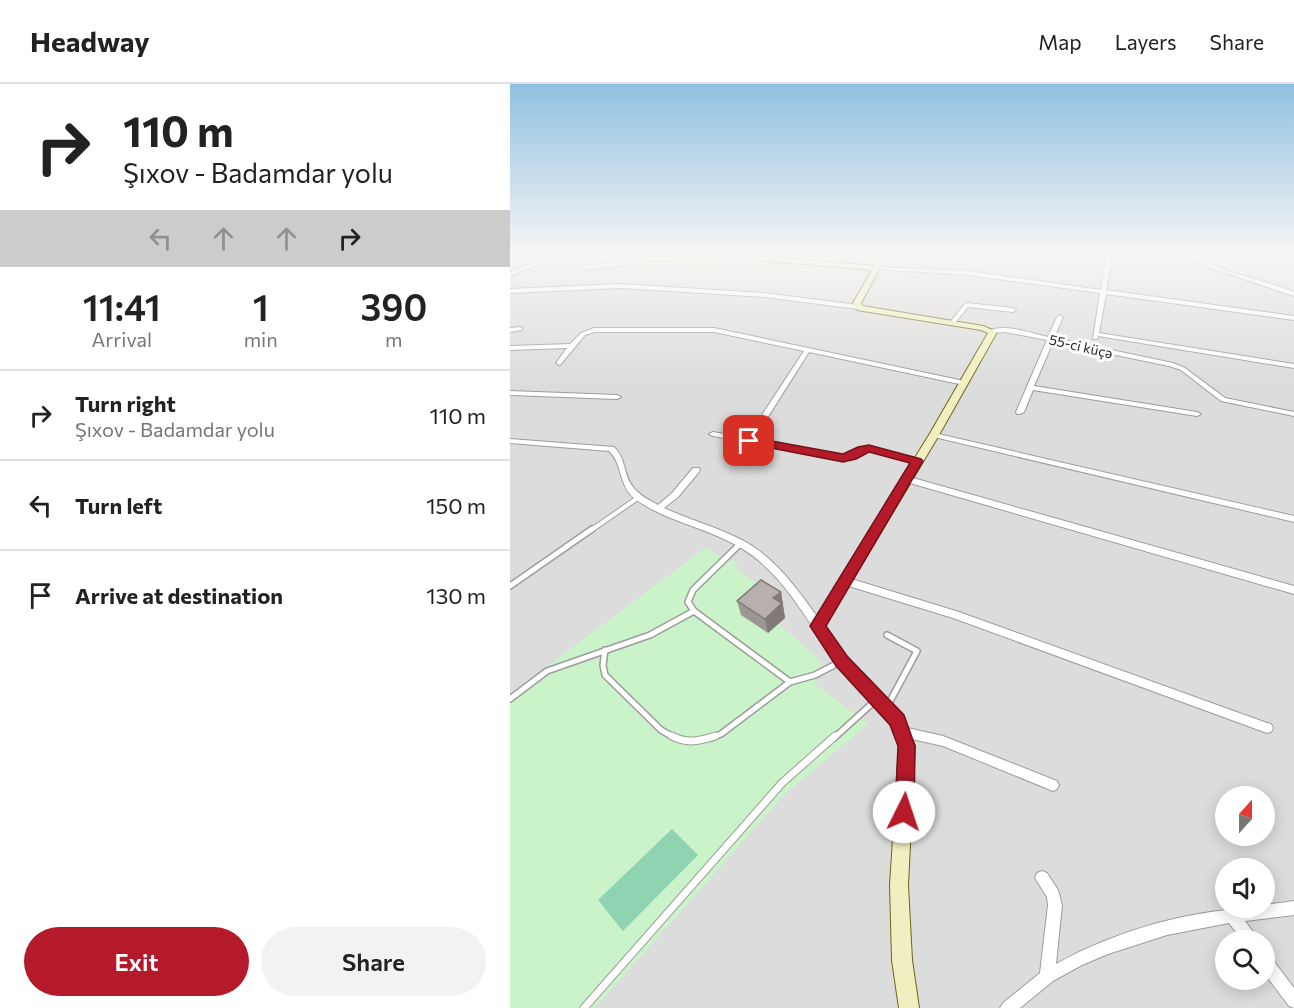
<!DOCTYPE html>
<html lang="en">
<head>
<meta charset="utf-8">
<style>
	:root { --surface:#fff; --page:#f2f2f2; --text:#222; --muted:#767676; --line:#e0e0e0; --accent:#b41a29 }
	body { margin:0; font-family:Commissioner,sans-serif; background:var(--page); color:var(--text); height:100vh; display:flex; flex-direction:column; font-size:22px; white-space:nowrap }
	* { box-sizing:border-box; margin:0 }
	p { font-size:20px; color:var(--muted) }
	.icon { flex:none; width:33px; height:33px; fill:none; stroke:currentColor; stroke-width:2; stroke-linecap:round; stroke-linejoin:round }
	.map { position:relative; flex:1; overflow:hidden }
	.sheet { display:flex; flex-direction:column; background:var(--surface); width:510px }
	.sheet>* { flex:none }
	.banner { background:#fff; color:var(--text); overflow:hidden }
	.needle { width:39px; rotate:21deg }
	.tools { position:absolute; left:705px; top:702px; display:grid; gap:12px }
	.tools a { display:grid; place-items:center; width:60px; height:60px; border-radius:50%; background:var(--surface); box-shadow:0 3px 15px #0003; font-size:30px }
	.pin { position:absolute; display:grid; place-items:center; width:51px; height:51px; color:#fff; margin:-26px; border-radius:12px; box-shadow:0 3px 9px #0006 }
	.me { position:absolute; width:66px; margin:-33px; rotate:4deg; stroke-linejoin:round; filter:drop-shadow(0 0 4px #0008) }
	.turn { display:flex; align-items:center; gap:21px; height:126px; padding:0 24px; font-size:27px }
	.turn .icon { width:78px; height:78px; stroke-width:2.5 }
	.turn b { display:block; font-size:42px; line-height:51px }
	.lanes { display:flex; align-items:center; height:57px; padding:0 24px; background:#0003; justify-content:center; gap:30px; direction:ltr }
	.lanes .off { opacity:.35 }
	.eta { display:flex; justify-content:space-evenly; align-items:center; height:102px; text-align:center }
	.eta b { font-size:36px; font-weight:600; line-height:42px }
	.button { display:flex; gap:12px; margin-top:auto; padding:12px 24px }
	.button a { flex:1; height:69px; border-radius:36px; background:var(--accent); color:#fff; font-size:24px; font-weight:600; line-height:69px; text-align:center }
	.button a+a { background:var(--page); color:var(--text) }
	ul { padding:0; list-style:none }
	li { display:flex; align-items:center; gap:18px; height:90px; padding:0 24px; border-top:2px solid var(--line) }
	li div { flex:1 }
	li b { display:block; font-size:22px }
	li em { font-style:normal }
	header { display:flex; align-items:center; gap:36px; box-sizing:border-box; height:84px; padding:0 30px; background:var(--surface); border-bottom:2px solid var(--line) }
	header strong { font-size:28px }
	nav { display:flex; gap:33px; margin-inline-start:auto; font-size:21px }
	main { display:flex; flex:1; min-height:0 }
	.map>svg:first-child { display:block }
	.residential { fill:#dddcdc; fill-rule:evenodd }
	.park { fill:#caf3c9 }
	.pitch { fill:#8ed3b2 }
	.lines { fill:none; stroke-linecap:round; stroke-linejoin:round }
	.lane-far2-casing { stroke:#9c9c9c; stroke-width:6 }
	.lane-far1-casing { stroke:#9c9c9c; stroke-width:8 }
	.lane-casing { stroke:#9c9c9c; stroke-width:9 }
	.street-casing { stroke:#9c9c9c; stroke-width:2 }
	.secondary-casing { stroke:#686813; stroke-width:2 }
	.lane-far2 { stroke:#fff; stroke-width:4 }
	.lane-far1 { stroke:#fff; stroke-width:5 }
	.lane { stroke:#fff; stroke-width:7 }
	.street { fill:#fff; fill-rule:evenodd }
	.secondary { fill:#f1efc1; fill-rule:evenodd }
	.wall { fill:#9d9794 }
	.shaded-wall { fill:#807b78 }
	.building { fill:#b7b0ac; stroke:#807b78; stroke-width:1.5 }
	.route { fill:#b41a29; stroke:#75111b; stroke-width:1.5 }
	.labels { text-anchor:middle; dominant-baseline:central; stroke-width:6; stroke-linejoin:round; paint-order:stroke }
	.far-street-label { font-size:14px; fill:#1f1f1f; stroke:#fff }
</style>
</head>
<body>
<header>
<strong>Headway</strong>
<nav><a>Map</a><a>Layers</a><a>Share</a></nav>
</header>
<main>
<section class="sheet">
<div class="banner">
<div class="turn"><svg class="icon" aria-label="right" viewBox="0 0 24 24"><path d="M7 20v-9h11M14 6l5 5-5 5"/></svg><div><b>110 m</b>Şıxov - Badamdar yolu</div></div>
<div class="lanes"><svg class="icon off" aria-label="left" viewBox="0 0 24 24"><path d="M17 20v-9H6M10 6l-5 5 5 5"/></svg><svg class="icon off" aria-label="ahead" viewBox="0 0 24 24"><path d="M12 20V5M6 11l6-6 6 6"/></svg><svg class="icon off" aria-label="ahead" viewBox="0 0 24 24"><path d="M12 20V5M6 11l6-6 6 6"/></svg><svg class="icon" aria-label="right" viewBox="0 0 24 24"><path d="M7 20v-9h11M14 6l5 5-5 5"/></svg></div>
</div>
<div class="eta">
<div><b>11:41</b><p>Arrival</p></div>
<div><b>1</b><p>min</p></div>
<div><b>390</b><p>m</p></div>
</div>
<ul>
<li><svg class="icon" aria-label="right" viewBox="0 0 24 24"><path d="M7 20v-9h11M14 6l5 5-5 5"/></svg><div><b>Turn right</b><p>Şıxov - Badamdar yolu</p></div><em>110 m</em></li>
<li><svg class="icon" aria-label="left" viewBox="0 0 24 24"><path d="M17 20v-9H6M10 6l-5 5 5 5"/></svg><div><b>Turn left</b></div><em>150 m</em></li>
<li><svg class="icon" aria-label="arrive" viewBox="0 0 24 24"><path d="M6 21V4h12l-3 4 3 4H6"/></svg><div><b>Arrive at destination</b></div><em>130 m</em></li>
</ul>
<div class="button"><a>Exit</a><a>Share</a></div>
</section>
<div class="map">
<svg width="784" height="924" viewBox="0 0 784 924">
	<rect width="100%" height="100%" fill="#eeebe6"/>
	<path class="residential" d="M0,169H784V924H0ZM716,712H754V752H716ZM716,784H754V824H716ZM716,856H754V896H716Z"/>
	<path class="park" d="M196,463L217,477L220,475L226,478L228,486L258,508L255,511L274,522L267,528L269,540L308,575L312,582L304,586L305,600L358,640L275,710L85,924H0V610Z"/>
	<path class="pitch" d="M162,745L188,771L113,847L88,816Z"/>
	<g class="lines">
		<defs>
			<path id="lane-far2" d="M80,447L129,413"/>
			<path id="lane-far1" d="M231,459L183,506L178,518L184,527L280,598L305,591L332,577
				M0,502L82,445
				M377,551L407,567L377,623
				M95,566L93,581L95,591L151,646L165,654
				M0,615L37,587L140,551L184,527
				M201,654L211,650L280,598
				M324,654L366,616"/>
			<path id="lane" d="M162,652C177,660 190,657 205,652
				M74,924L272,699L325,652"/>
			<path id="street" d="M82,169H93L25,182L0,192V188L24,179Z
				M371,169H376L369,183L458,187L591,206L597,169H603L596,206L784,232V236L596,210L589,249L784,280V284L588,252L587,255H583L590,209L458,191L364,185L363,184Z
				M677,169C686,169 693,177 702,181C728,192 757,197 784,208V212L698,183L686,177Z
				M132,172L134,173V175L116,181L73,186L70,184L73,182L115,177Z
				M111,200L254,209L348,221L351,223L348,225L254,213L111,204L0,209V205Z
				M457,219L503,224L506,226L503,228L458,223L444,240H440V238L455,220Z
				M550,231L553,233L544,254L663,279L675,284L715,314L784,328V332L711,317L671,286L659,282L543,258L524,302L687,328L691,330L687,332L523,306L514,328L510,330H507L506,328L537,256L495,248L481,249L478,247C495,239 520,249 538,253L547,233Z
				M10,243L12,244V246L0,248V244Z
				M84,244H204L454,297L457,299L454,301L299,268L244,355L333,372L349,364L359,363L410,375L411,377L407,379L359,367L333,376L203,352L199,350L203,348L237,354L294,267L204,248H85L75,251L51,280L49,281L46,279L57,264L0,266V262L60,260L71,249Z
				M0,307L107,311L111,313L107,315L0,311Z
				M421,349H424L784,432V438L424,353L420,351Z
				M0,355L104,363C117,376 113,391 123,403C129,411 139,416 148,421L162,409L183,384H189L190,386L189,388L168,413L154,424C180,436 207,443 232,456C267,474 289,508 312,539L313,542L312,545L308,546L304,545C283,513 261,480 226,461C194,443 155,437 125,415C108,401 113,380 99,367L0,359Z
				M396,392L784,502V510L393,397L392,395L393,393Z
				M335,493L449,528L757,639L761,640L763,644L761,648L757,649L443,534L332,500L330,497L332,494Z
				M393,643L433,652L547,697L549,701L547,705L543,707L433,662L393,653L389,652L387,648L389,644Z
				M532,787L537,789L548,806L552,821L546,880C607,846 685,824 754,824V821L784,817V831L735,837L745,851L747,856H732L719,839L657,851L598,870L572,881L543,897L510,924H490L493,919L530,889L538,821L537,813L525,794L527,789Z
				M754,869L759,871L784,904V924L779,922L754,889Z"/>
			<path id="secondary" d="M128,169H134V172L138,173L235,171L366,182L370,184L351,219L353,222L473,242L487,248L429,351L315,542L337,573L392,632L405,662L398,801L402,876L409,924H389L382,876L380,801L389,662L381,641L327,581L301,542L419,351L478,249L471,246L347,226L343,219L362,186L235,175L138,177L128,174Z"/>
		</defs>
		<use href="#lane-far2" class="lane-far2-casing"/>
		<use href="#lane-far1" class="lane-far1-casing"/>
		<use href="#lane" class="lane-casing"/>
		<use href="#street" class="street-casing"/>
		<use href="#secondary" class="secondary-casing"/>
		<use href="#lane-far2" class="lane-far2"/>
		<use href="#lane-far1" class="lane-far1"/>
		<use href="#lane" class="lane"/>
		<use href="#street" class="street"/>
		<use href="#secondary" class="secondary"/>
	</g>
	<path class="wall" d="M271,508L275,534L258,549L231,531L227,517Z"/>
	<path class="shaded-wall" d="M271,508L275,534L258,549L255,535L263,514Z"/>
	<path class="building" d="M251,496L271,508L263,514L272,519L255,535L227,517Z"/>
	<linearGradient id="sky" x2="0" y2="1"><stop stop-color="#90c0e1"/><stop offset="0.57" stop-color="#f7f6f4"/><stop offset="1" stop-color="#f7f6f4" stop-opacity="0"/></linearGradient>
	<rect width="784" height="298" fill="url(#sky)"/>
	<path class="route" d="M239,353L333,370L348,363L359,361L411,375L413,377L316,542L337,572L394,631L405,662L404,728L401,735L394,738L387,735L385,728L388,662L380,641L326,582L300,542L400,379L359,368L346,375L333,378L235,359V354Z"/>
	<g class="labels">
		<g class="far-street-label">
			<text transform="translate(571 262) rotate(13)">55-ci küçə</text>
		</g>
	</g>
</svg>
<div class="tools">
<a><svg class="needle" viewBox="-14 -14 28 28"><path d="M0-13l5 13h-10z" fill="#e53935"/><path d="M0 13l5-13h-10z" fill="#767676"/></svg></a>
<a><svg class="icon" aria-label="sound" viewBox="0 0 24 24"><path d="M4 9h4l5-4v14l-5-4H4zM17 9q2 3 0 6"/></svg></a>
<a><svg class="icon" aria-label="search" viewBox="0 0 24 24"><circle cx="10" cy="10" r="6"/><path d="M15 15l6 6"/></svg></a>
</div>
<div class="pin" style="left:239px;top:357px;background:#d93025"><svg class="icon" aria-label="arrive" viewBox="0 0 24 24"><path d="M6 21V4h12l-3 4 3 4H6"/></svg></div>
<svg class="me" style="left:394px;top:728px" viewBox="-20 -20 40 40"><circle r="19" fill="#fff"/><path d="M0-13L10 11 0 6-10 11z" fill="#b41a29"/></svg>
</div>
</main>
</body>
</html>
